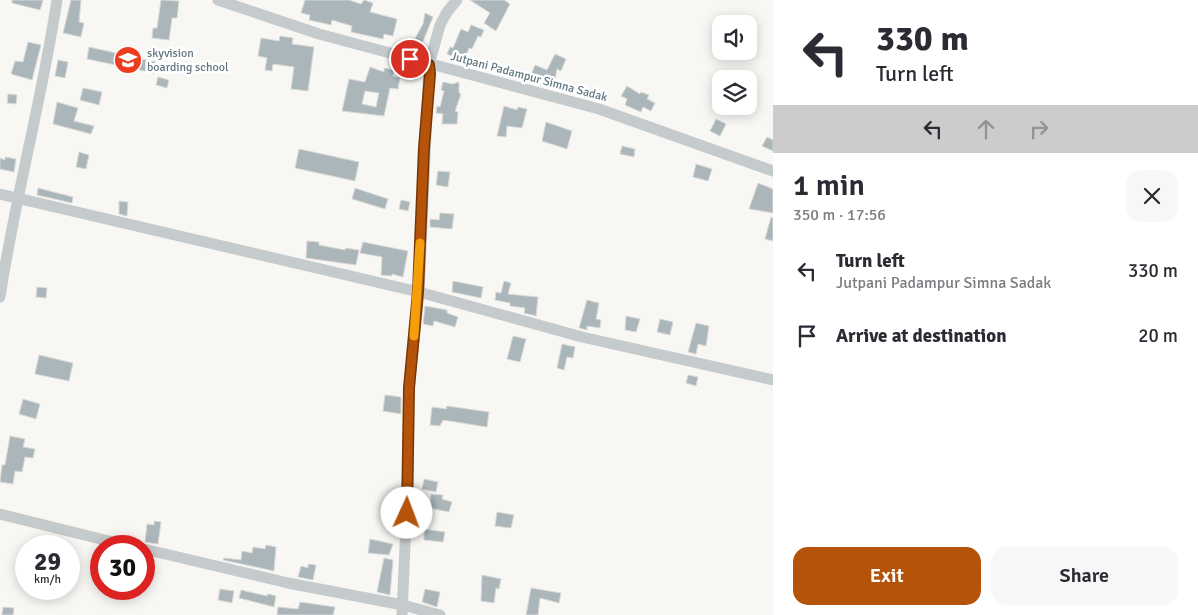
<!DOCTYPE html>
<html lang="en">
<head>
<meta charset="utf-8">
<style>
	:root { --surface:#fff; --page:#f7f7f7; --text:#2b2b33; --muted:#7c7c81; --accent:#b45309 }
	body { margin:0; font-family:Signika,sans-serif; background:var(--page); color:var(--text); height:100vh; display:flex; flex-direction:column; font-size:19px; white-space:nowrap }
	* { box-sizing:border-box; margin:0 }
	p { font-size:16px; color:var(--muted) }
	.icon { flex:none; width:28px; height:28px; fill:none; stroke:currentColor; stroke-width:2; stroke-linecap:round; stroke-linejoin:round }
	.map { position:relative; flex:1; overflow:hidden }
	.drawer { display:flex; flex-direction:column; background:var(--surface); width:425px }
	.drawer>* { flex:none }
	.hud { background:#fff; color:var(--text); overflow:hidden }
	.tools { position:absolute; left:712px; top:15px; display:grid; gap:10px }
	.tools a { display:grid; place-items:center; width:45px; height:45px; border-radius:10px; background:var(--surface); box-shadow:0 2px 12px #0003; font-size:25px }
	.speed { position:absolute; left:15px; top:535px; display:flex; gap:10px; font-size:25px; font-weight:700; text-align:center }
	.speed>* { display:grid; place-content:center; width:65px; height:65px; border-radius:50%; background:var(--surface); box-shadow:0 2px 12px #0003; line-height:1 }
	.speed small { font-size:12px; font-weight:400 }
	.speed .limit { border:8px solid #d22; background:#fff; color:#111 }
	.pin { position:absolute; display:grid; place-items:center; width:42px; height:42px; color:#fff; margin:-21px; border:2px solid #fff; border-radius:50%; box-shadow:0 1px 5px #0007 }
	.me { position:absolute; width:55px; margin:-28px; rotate:2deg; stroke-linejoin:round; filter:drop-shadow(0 0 4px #0008) }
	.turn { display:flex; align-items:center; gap:18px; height:105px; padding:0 20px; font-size:22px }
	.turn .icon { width:65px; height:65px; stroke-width:2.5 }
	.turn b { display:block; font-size:35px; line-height:42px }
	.lanes { display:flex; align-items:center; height:48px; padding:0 20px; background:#0003; justify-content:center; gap:25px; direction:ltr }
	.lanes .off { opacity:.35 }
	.round { display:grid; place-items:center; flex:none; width:52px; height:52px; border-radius:15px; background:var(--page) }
	.head { display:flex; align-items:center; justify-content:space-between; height:85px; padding:0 20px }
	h1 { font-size:30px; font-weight:600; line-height:38px }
	.action { display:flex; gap:10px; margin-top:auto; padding:10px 20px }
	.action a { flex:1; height:58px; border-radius:15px; background:var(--accent); color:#fff; font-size:20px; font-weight:600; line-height:58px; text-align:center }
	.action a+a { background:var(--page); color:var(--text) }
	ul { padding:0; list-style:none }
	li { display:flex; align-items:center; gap:15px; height:65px; padding:0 20px }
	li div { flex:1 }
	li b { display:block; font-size:19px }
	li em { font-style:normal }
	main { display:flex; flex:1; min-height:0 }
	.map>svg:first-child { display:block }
	.building { fill:#abb6ba; stroke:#d9d9d7; fill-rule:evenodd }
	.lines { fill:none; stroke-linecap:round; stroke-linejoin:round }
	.minor { stroke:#c5cacc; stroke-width:11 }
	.route-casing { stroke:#753606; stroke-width:12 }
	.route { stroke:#b45309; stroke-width:9 }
	.slow { stroke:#f59e0b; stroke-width:9 }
	.labels { text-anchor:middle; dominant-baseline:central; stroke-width:5; stroke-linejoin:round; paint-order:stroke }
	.poi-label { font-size:12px; fill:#617681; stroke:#fff; text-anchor:start }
	.street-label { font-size:12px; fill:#617681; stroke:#fff }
</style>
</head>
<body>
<main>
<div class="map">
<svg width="773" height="615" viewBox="0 0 773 615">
	<rect width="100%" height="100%" fill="#f8f7f4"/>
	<path class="building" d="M12,0H43L40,10L12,3Z
		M71,0H81L79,22L84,23L81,37L63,33Z
		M161,0L179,1L177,18H172L169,40L152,38L153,28H157Z
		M305,0H349L361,4L364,0L373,3L370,12L397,19L393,36L384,34L383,39L351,32L352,26L332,20L331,25L309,20L310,15L301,13Z
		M470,0H504L510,4L496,31L484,23L490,13Z
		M425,13L433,17L421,46L413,42L423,24Z
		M471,25L484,30L481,37L478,36L472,49L469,48L464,61L447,54L450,47L453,48L461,29L468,32Z
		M280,36L293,38L292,44L314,47L308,91L291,89L294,67L273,64L272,71L265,70L267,58L258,56L261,38L279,41Z
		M28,42L41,45L32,80L11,74L15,61L23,62Z
		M89,47L156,62L154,73L87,59Z
		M555,54L566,59L561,71L557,69L554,86L541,83L542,80L531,75L535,65L547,70Z
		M58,60L68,62L65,78L55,76Z
		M370,67L384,72V68L394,70L393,76L400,78L398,89L390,88L384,116L342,111L349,79L365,82ZM365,91L379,93L376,107L362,104Z
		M158,77L169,80L167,88L156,85Z
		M443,82L452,84L459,82V93L461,94L455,111L458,112L457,124H442L443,114L436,113L437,106L440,107L444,91L441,90Z
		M627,86L640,94L641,92L649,95L647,99L655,103L651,111L643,107L641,112L625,105L627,99L621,96Z
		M83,88L102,92L99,105L80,100Z
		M8,94L17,95L16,104L7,103Z
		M57,102L78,108L74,121L94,126L91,134L53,124Z
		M504,106L517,110L518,107L527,109L522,128L507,126L506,137L497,136Z
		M716,119L726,124L720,136L710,131Z
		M546,122L572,131L567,149L542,141Z
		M767,137L773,140V151L762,146Z
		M622,146L635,149L634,157L620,154Z
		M299,149L359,162L355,181L295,168Z
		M79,152L89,155L86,169L76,167Z
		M5,157L16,159L14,172L0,169V158L5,160Z
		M696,164L712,169L708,181L693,177Z
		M438,171L450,172L448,187L436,185Z
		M758,183L773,189V213L749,209Z
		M38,188L73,197L72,203L37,195Z
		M355,188L388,199L385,209L352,199Z
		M401,200L410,202L408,211L399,209Z
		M119,201L128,202L127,216L119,214Z
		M440,213L454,214L452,229L430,227V219L439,220Z
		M771,217L773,218V241L765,239Z
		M307,241L319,242V245L345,250V248L359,250L356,265L306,258Z
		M363,242L408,251L403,277L392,274V276L381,275L382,257L360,253Z
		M453,281L483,287L481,298L452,292Z
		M504,281L511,283L508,294L538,297L536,316L524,313L525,308L510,306V303L495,300L496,292L501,293Z
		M37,287L47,288L46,298L36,297Z
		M587,300L599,303L596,319L601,320L600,328L587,326V330L579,328Z
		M425,306L447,310V313L458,317L455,327L434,321L433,326L423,324Z
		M626,316L640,319L636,332L625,330Z
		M660,319L673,322L670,335L657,332Z
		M696,323L709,326L706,346L698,344L696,354L688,352Z
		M513,336L526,339L520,362L507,359Z
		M562,344L575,347L573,358L567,357L564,370L557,368Z
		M39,355L73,363L69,381L35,374Z
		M688,375L698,377L696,386L686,383Z
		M385,395L401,397V414L383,411Z
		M23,399L40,404L36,419L19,414Z
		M447,406L489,412L487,427L443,420L440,426L430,425L432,407L446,409Z
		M10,436L25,439L23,447L35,449L33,458L25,457L22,472L15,471L13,484L0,482L2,465H5Z
		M424,479L438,482L436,492L422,489Z
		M431,494L443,495L442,499L452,502L449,512L430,508Z
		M391,498L398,499L394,519L381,517L383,506L389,507Z
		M497,512L514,515L511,528L495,526Z
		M154,521L161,522L158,544L145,542L147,524L154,525Z
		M424,529L445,532L443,542L424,540Z
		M370,539L393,544L389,555L368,553Z
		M266,545L276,547L274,571L223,560L224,558L241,560L242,551L252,553L253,547L265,549Z
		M384,558L393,560L390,595L377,592Z
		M308,564L316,565L313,580L298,577L301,566L308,568Z
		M482,575L501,579L499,589L496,588L494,603L481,601Z
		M531,588L561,593L559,603L540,598L538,615H526Z
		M220,589L234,591L232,603L218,600Z
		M425,589L440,592L437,607L422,602Z
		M241,590L267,596L268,594L276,596L274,607L239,598Z
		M300,602L335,607L333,615H277L278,607L298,609Z
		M3,607L14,608L13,615H2Z"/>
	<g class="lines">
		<path class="minor" d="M218,0L319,34L599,109L773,171
			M0,194L419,292L582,337L773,380
			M0,297C15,197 42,100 57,0
			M0,514L129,546
			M144,549L288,583L403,605L440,615
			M402,615L408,477L409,389L419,292L429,65L440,25L447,12L457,0"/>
	</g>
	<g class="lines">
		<defs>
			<path id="route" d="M407,513L409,388L418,292L424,148L430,74L429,65L410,59"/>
		</defs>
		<use href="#route" class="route-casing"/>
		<use href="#route" class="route"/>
		<path class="slow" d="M414,336L420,243"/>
	</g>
	<defs>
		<symbol id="school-disc" viewBox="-11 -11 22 22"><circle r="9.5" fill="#ed3d1f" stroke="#fff"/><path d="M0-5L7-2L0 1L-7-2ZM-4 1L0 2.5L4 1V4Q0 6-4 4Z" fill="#fff"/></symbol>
	</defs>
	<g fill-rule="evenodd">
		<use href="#school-disc" x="112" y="44" width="32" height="32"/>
	</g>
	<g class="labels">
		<g class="poi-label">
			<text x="147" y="53">skyvision<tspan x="147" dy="14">boarding school</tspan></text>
		</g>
		<g class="street-label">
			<text transform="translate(529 77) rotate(15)">Jutpani Padampur Simna Sadak</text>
		</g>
	</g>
</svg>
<div class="tools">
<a><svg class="icon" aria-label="sound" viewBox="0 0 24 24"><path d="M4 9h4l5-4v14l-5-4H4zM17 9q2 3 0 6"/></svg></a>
<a><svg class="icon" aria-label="layers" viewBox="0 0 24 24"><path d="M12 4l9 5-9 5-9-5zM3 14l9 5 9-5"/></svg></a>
</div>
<div class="speed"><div>29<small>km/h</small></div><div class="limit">30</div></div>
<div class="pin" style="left:410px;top:59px;background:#d93025"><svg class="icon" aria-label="arrive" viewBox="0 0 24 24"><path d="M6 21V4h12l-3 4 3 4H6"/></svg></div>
<svg class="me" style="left:407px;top:513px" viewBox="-20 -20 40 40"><circle r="19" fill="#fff"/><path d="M0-13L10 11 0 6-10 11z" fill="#b45309"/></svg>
</div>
<section class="drawer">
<div class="hud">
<div class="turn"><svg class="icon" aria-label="left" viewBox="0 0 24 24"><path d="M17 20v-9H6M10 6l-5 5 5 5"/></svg><div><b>330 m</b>Turn left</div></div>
<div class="lanes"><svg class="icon" aria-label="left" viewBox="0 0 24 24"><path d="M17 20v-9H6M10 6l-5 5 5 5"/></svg><svg class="icon off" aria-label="ahead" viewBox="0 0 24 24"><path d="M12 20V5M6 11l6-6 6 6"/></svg><svg class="icon off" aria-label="right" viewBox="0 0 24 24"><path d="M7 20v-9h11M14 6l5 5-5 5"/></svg></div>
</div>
<div class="head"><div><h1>1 min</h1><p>350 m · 17:56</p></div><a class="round"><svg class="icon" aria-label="close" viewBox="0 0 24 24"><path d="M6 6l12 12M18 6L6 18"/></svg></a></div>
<ul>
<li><svg class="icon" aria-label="left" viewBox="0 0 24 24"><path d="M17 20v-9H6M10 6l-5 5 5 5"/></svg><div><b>Turn left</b><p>Jutpani Padampur Simna Sadak</p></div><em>330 m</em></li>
<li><svg class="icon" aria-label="arrive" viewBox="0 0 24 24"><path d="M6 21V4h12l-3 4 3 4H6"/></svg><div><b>Arrive at destination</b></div><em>20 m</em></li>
</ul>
<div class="action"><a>Exit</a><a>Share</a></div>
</section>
</main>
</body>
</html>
